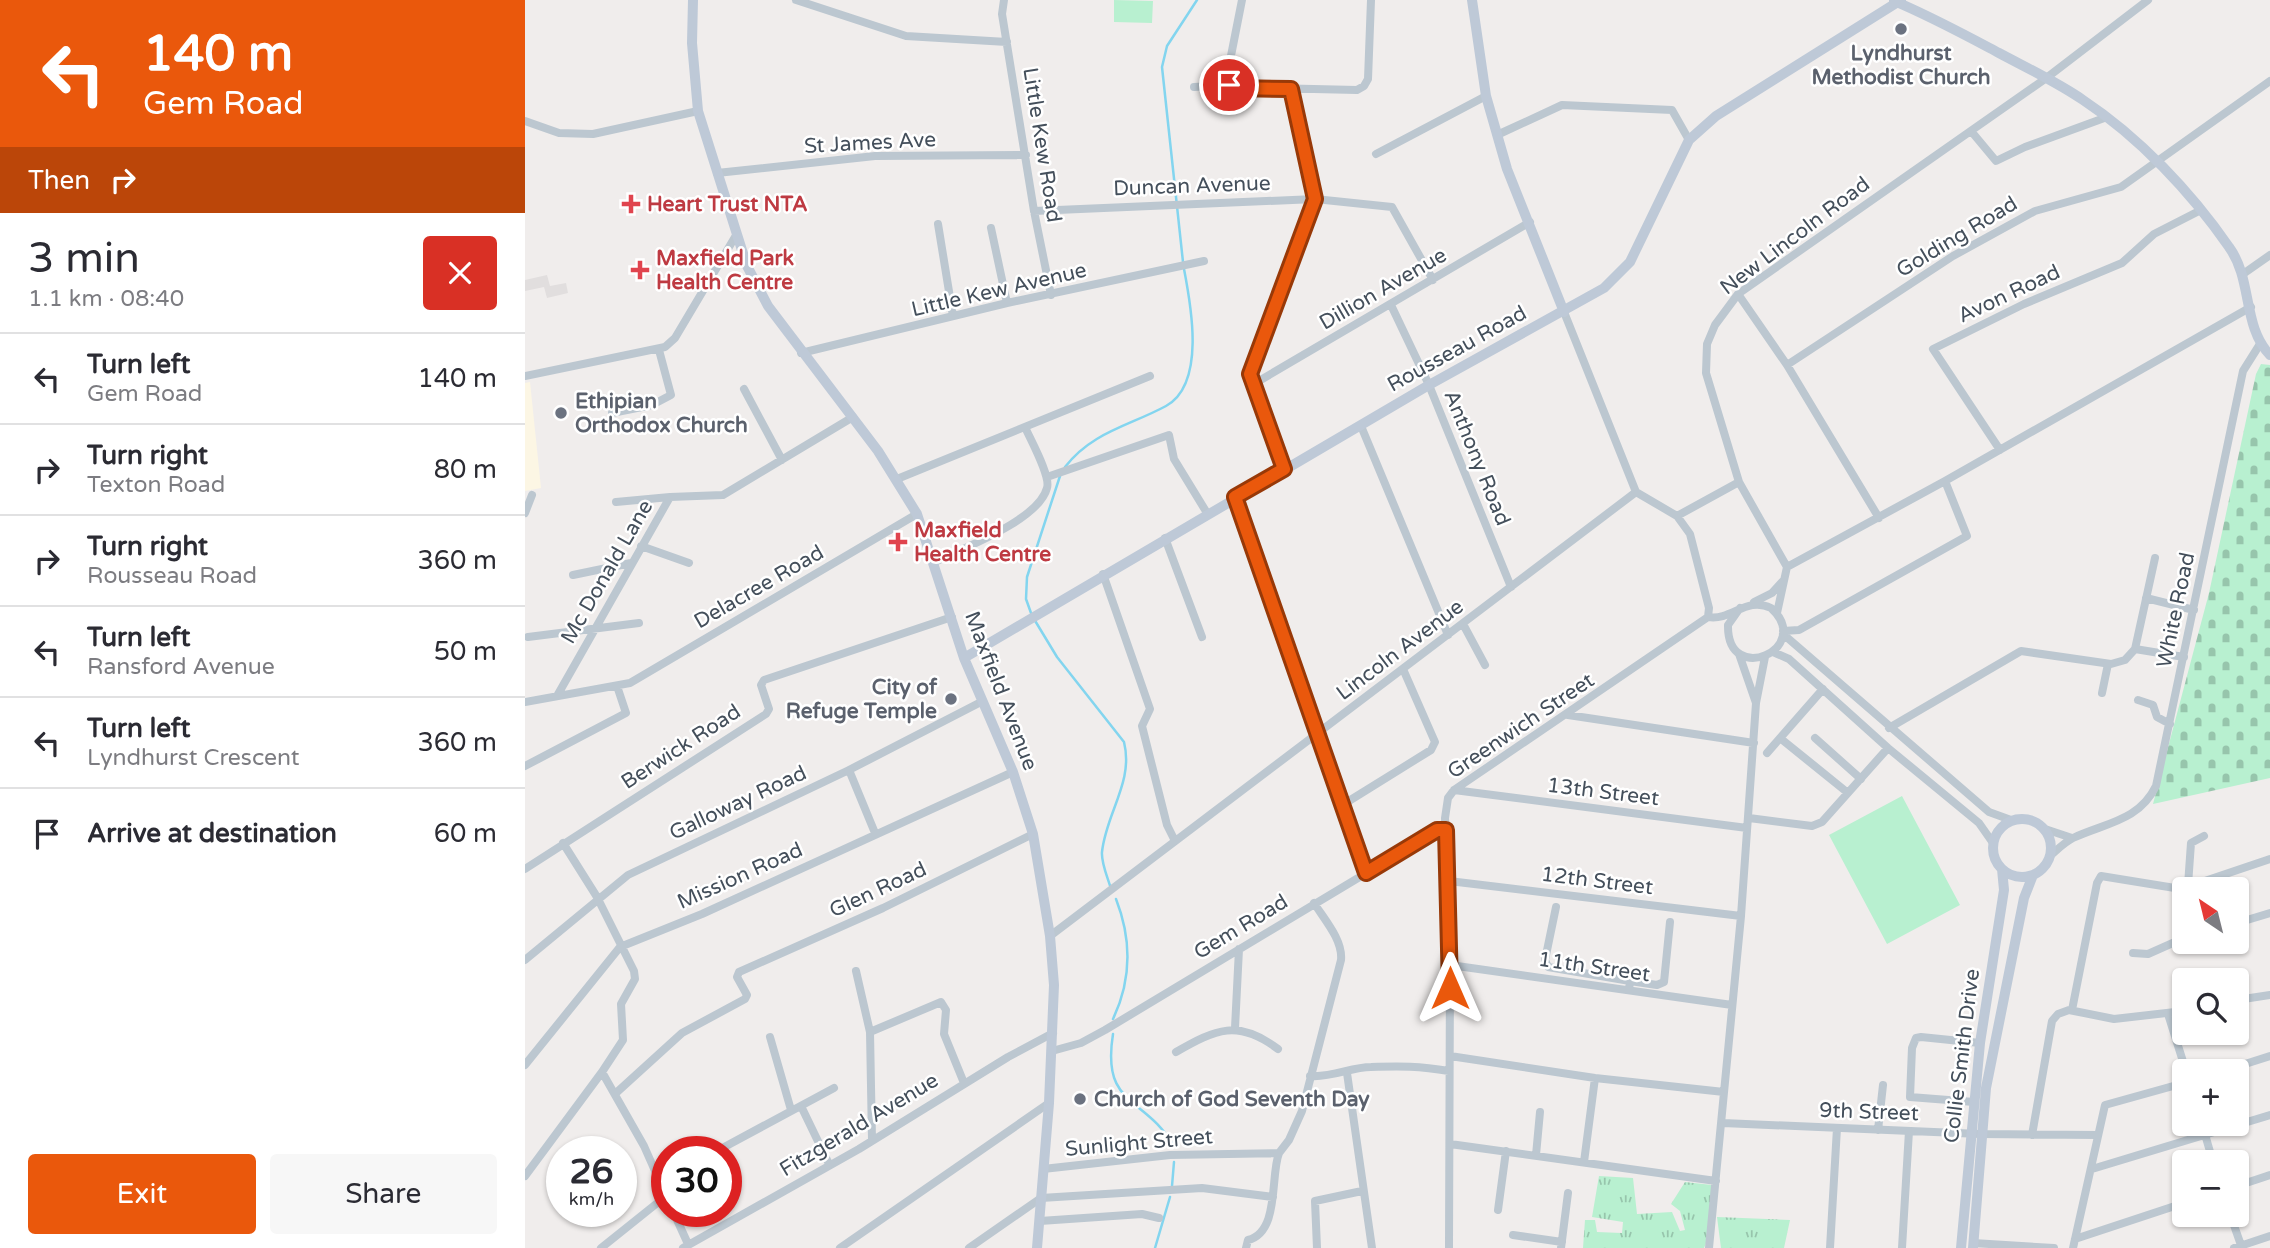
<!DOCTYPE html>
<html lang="en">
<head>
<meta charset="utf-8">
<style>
	:root { --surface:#fff; --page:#f7f7f7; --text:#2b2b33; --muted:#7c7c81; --line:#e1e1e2; --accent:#ea580c }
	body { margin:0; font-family:"Varela Round",sans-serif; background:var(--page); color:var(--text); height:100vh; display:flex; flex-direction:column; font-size:26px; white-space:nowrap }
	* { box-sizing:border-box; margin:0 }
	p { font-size:23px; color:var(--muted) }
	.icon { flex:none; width:38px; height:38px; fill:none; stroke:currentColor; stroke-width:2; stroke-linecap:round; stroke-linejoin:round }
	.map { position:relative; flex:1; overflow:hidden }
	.side { display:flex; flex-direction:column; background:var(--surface); width:525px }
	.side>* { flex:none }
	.guide { background:#ea580c; color:#fff; overflow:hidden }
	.needle { width:46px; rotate:325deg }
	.tools { position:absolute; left:1647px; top:877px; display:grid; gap:14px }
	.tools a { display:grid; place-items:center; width:77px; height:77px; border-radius:7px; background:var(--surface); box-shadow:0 2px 5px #0004; font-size:35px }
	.speed { position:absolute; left:21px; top:1136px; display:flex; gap:14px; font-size:35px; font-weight:700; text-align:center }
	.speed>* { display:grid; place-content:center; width:91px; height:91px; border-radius:50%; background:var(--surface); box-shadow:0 2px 5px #0004; line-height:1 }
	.speed small { font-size:18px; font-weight:400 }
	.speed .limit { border:10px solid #d22; background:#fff; color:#111 }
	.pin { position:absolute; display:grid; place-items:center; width:60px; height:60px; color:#fff; margin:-30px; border:4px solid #fff; border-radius:50%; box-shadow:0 2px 7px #0007 }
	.me { position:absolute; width:77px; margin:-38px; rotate:0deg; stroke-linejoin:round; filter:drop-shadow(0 0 5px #0008) }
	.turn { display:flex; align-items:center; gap:24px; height:147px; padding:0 28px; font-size:32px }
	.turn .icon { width:91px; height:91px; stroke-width:2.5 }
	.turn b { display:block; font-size:49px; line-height:60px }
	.then { display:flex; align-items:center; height:66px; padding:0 28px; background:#0003; gap:14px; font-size:26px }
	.round { display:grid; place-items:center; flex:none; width:74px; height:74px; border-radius:7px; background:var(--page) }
	.headline { display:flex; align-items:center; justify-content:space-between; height:119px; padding:0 28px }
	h1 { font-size:42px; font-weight:600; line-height:52px }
	.cta { display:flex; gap:14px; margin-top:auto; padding:14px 28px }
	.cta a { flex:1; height:80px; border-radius:7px; background:var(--accent); color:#fff; font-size:28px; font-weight:600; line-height:80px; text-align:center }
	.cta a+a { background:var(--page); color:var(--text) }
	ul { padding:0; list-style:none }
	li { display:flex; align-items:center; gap:21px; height:91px; padding:0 28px; border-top:2px solid var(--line) }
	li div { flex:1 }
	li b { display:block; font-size:26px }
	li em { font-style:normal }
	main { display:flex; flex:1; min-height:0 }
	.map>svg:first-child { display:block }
	.commercial { fill:#fcf6e4 }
	.education { fill:#e1dede }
	.grass { fill:url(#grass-tufts) }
	.cemetery { fill:url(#cemetery-stones) }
	.pitch { fill:#b8f0d0 }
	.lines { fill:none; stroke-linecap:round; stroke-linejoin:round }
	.stream { stroke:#83d5ef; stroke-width:2.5 }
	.street { stroke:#bcc7d0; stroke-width:8 }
	.secondary { stroke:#bec9d7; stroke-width:10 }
	.route-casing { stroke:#983908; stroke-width:18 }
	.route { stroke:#ea580c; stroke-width:12 }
	.worship-dot { fill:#6b7280; stroke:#fff; stroke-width:2.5 }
	.health-dot { fill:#e0444e; stroke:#fff; stroke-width:2.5 }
	.labels { text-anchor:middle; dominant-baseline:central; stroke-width:5; stroke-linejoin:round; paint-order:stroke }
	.worship-label { font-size:21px; font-weight:bold; fill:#5b616d; stroke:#fff; text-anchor:start }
	.street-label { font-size:21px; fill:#444f5b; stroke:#fff }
	.health-label { font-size:21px; font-weight:bold; fill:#be3a42; stroke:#fff; text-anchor:start }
</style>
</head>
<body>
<main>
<section class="side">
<div class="guide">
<div class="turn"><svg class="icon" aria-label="left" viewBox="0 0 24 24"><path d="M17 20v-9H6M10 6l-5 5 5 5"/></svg><div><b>140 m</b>Gem Road</div></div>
<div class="then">Then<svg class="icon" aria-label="right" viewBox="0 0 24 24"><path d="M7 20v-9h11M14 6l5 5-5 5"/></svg></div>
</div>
<div class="headline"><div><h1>3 min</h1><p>1.1 km · 08:40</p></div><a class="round" style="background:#d93025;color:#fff"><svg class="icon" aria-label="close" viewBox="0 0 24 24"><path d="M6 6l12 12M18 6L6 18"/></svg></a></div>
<ul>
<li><svg class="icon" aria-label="left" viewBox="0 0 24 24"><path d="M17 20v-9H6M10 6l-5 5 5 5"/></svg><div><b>Turn left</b><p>Gem Road</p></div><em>140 m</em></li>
<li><svg class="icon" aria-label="right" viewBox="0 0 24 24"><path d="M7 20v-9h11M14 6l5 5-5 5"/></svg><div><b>Turn right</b><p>Texton Road</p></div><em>80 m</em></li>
<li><svg class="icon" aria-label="right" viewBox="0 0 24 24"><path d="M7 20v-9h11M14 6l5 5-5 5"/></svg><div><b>Turn right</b><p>Rousseau Road</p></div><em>360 m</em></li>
<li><svg class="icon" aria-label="left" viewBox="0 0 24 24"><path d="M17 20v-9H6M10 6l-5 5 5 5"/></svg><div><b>Turn left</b><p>Ransford Avenue</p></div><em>50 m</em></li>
<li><svg class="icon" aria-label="left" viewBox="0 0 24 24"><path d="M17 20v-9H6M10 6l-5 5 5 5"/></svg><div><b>Turn left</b><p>Lyndhurst Crescent</p></div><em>360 m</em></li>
<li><svg class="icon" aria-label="arrive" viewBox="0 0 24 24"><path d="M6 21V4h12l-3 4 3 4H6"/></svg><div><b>Arrive at destination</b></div><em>60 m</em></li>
</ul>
<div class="cta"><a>Exit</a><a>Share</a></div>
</section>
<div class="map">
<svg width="1745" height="1248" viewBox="0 0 1745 1248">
	<defs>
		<pattern id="grass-tufts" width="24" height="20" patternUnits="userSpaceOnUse" patternTransform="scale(1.75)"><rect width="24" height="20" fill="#b8f0d0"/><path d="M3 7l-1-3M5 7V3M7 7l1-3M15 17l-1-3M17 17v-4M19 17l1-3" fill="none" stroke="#97c5ac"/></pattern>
		<pattern id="cemetery-stones" width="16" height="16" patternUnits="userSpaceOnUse" patternTransform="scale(1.75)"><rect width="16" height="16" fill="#b8f0d0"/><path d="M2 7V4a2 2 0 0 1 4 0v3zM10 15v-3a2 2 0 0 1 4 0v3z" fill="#97c5ac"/></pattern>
	</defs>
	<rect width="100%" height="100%" fill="#f0edec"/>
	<path class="commercial" d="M5,382L16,488L0,491V383Z"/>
	<path class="education" d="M22,275L25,286L41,283L43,293L22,298L19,287L0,291V280Z"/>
	<path class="grass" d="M1074,1176L1108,1178L1112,1214L1147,1212L1155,1231L1160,1230L1155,1211L1146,1204L1160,1182L1187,1185L1185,1234L1179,1248H1058L1060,1220H1070L1072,1232L1097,1233L1098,1222L1067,1217Z
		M1192,1217L1265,1220L1259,1248H1196Z"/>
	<path class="cemetery" d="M1736,364L1745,365V778L1628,804L1684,593L1731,374Z"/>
	<path class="pitch" d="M589,0L628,1L627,23L589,22Z
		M1377,796L1435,905L1362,944L1304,835Z"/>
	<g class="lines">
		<path class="stream" d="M658,262L637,67L642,46L672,0
			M540,467C567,432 604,426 641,406C681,384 666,305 659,269
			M506,613L501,599L502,577L535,476
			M509,619L532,657L599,742C609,782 581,813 577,852C576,863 583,878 586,889
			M588,1019C607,979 607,940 591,899
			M588,1034C576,1109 621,1095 649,1147
			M647,1186L649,1162
			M630,1248L645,1197"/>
		<path class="street" d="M271,0L381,36L482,42
			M479,0L477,14L509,211L526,295
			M717,0L702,76L707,87L832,90L839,86L843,79L846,0
			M669,87L704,85
			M0,121L34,133L68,134L173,111
			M1446,131L1471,161L1500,147L1582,117
			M972,135L1037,105L1147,110L1164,140
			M851,154L961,96
			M192,173L350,156L501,155
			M509,211L790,199L867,207L908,280
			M413,224L428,316
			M466,228L482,303
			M1718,274L1745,255
			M1213,294L1262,365L1354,518
			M866,305L904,385L986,587
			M1039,312L1111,492L1152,516L1165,534L1184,608L1183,617
			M276,353L482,303L679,261
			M1262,365L1428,256L1510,211L1596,187L1745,81
			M0,376L140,347L150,338L210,237
			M727,385L1005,222
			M219,389L257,460
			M87,413L127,405L146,395L134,350
			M836,426L923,635
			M1475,450L1408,349L1499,304L1597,263L1629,234L1676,210
			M759,469L725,374L790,199L766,89
			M522,477L644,435L649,459L682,513
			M372,479L625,376
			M710,497L841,873
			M91,502L145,497
			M0,513L7,495
			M1152,516L1214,482
			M640,538L677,637
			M116,546L164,563
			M410,562C438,548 514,520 522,488C526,476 505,439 500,427
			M1262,567L1214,482L1181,373L1182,344L1190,325L1213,294L1520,79L1623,0
			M1262,567L1420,481L1726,307
			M578,574L625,709L617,726L642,825L650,841
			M48,575L106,563
			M1621,598L1669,610
			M1229,602L1247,593L1258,581
			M1252,613L1262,567
			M1183,617C1207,621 1221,596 1246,608C1290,648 1202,688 1203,625L1215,608
			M938,624L960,665
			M1258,631L1274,630L1442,536L1420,481
			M1258,634L1464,812L1486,820
			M3,637L114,623
			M1610,649L1659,657
			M1248,652L1264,659L1363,748L1454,823L1468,843
			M1214,654L1231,703L1240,657
			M1577,693L1583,664
			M32,696L145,497L198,495L328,417
			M1613,700L1628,705L1632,717L1645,724
			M0,702L105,683L392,514
			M1043,715L1229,743
			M1364,728L1496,651L1586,664L1600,660L1610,649L1630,558
			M1255,738L1323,793
			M1290,738L1336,779
			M1242,753L1298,689
			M0,766L101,713L92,686
			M324,770L350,833
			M929,790L1222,828
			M819,804L906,750L910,742L878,669
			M1224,818L1287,826L1297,822L1363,748
			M1520,829L1547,838
			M38,843L72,897L109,971L110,979L96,1004L98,1040L77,1072L119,1146L142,1198
			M1526,855C1533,849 1540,842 1548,838C1580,823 1614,821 1631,786L1718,371L1735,344
			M0,869L241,714L244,709L236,685L239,680L427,617
			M924,881L1216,916
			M1663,885L1666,843L1679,836
			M1656,889L1659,930
			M1031,907L1020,960L1023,967L1105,981L1104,990
			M1712,923L1745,913
			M525,936L1111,492
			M1608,953L1623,954L1659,938
			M0,960L103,875L324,770L456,702
			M925,965L1207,1005
			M331,971L345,1032L347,1140
			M1105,981L1132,985L1139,982L1145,922
			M1712,1000L1745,995
			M1547,1010L1572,883L1576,876L1656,889L1745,859
			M1643,1014L1661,1071
			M710,1028L714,949
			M345,1032L416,1002L421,1010L419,1034L439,1083
			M245,1037L266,1110
			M527,1051L556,1043L580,1030L903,836L921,830
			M651,1052C691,1029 713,1019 753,1049
			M925,1056L1070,1078L1199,1092
			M0,1065L95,947L177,914L488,772
			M1698,1071L1745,1056
			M822,1073L847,1248
			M785,1076C807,1078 826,1067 846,1067C876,1066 894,1066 924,1071
			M91,1093L157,1033L220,999L222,995L212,977L214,972L358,908L508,834
			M1449,1102L1385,1097L1387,1048L1391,1038L1396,1037L1455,1043
			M276,1106L304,1164
			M1198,1123L1455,1134L1573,1135
			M1677,1124L1688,1162
			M1353,1130L1358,1085
			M1507,1135L1527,1021L1533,1014L1544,1010L1589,1019L1659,1011
			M925,1144L1191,1181
			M190,1152L309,1088
			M1011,1155L1015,1112
			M1059,1162L1070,1078
			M518,1169L645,1155L754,1153L764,1140L777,1111L816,960C818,940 799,919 789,903
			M1567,1169L1745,1115
			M0,1176L77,1072
			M1712,1186L1745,1175
			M973,1210L981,1151
			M148,1211L163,1244
			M1705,1214L1717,1248
			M515,1221L617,1214L634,1218
			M988,1235L1037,1242
			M1550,1239L1659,1203
			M1448,1243L1529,1248
			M76,1248L141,1196
			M158,1248L334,1149L483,1057L528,1033
			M315,1248L524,1103
			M444,1248L516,1198L677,1188L748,1197
			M721,1248L723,1240C755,1232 745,1176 754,1153
			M792,1248L790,1201L837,1191
			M924,1248L925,965L920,818L923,798L929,790L1183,617
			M1036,1248L1043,1193
			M1184,1248L1216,916L1231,703
			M1305,1248L1312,1128
			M1377,1248L1384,1131
			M1548,1248L1580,1105L1659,1083
			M1709,1248L1745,1236"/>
		<path class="secondary" d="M168,0L167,43L173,111L222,266L243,306L353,451L392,514L439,658L488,772L508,834L525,936L529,985L524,1103L512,1248
			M947,0L961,96L982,169L1039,312
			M1369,1C1405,16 1440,35 1474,53C1502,68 1532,82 1558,100C1614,137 1666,192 1704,247C1728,280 1717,326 1745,355
			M439,658L904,385L1079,288L1105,262L1164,140L1191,116L1376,0
			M1468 848a29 29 0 1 1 58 0a29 29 0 1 1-58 0Z
			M1436,1248L1455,1043L1479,890L1477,869
			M1448,1248L1461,1088L1499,898L1508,875"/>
	</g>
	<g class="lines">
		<defs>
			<path id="route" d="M704,85L709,88L766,89L790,199L725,374L759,469L710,497L841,873L912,830H921L925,988"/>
		</defs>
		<use href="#route" class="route-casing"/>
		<use href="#route" class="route"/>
	</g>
	<g class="worship-dot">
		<circle cx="1376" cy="29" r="7"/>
		<circle cx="36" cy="413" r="7"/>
		<circle cx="426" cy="699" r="7"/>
		<circle cx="555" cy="1099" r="7"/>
	</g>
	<g class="health-dot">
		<path d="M102.5 193.5h7v7h7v7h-7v7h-7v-7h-7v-7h7z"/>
		<path d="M111.5 259.5h7v7h7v7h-7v7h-7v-7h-7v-7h7z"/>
		<path d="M369.5 531.5h7v7h7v7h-7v7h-7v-7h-7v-7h7z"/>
	</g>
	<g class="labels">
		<g class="worship-label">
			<text x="1376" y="53" text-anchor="middle">Lyndhurst<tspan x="1376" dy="24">Methodist Church</tspan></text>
			<text x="50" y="401">Ethipian<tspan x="50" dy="24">Orthodox Church</tspan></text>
			<text x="412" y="687" text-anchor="end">City of<tspan x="412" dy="24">Refuge Temple</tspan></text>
			<text x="569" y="1099">Church of God Seventh Day</text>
		</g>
		<g class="street-label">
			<text transform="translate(345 143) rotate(-3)">St James Ave</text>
			<text transform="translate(517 145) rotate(81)">Little Kew Road</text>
			<text transform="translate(667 186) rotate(-2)">Duncan Avenue</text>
			<text transform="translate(1270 236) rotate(-37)">New Lincoln Road</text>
			<text transform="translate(1432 237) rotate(-31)">Golding Road</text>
			<text transform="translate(858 289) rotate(-30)">Dillion Avenue</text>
			<text transform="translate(474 290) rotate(-13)">Little Kew Avenue</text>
			<text transform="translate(1484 294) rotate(-25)">Avon Road</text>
			<text transform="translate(932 349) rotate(-29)">Rousseau Road</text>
			<text transform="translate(952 458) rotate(68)">Anthony Road</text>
			<text transform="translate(82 572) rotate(-60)">Mc Donald Lane</text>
			<text transform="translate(234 587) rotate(-30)">Delacree Road</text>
			<text transform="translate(1651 610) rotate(-78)">White Road</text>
			<text transform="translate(875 650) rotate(-37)">Lincoln Avenue</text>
			<text transform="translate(476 691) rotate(69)">Maxfield Avenue</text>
			<text transform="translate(996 726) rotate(-34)">Greenwich Street</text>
			<text transform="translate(156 747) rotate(-33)">Berwick Road</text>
			<text transform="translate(1078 792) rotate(7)">13th Street</text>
			<text transform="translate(213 803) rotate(-25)">Galloway Road</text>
			<text transform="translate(215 876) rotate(-24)">Mission Road</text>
			<text transform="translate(1072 881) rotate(7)">12th Street</text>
			<text transform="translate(353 890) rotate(-25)">Glen Road</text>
			<text transform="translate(716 927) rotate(-31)">Gem Road</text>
			<text transform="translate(1069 967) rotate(8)">11th Street</text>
			<text transform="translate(1437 1056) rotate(-83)">Collie Smith Drive</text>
			<text transform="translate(1344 1112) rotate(2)">9th Street</text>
			<text transform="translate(334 1125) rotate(-31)">Fitzgerald Avenue</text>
			<text transform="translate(614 1143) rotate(-5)">Sunlight Street</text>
		</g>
		<g class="health-label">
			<text x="122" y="204">Heart Trust NTA</text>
			<text x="131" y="258">Maxfield Park<tspan x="131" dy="24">Health Centre</tspan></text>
			<text x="389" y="530">Maxfield<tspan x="389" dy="24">Health Centre</tspan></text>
		</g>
	</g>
</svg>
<div class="tools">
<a><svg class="needle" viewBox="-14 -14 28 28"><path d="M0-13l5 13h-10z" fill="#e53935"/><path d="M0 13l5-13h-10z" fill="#7c7c81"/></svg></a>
<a><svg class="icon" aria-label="search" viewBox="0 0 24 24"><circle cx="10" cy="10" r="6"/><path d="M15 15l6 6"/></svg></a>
<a>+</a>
<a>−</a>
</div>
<div class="speed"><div>26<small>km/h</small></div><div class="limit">30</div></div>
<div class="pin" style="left:704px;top:85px;background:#d93025"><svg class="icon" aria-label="arrive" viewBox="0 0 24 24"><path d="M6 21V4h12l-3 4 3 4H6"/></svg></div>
<svg class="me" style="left:925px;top:988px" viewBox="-20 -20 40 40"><path d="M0-17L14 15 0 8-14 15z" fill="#ea580c" stroke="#fff" stroke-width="4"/></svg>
</div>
</main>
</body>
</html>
